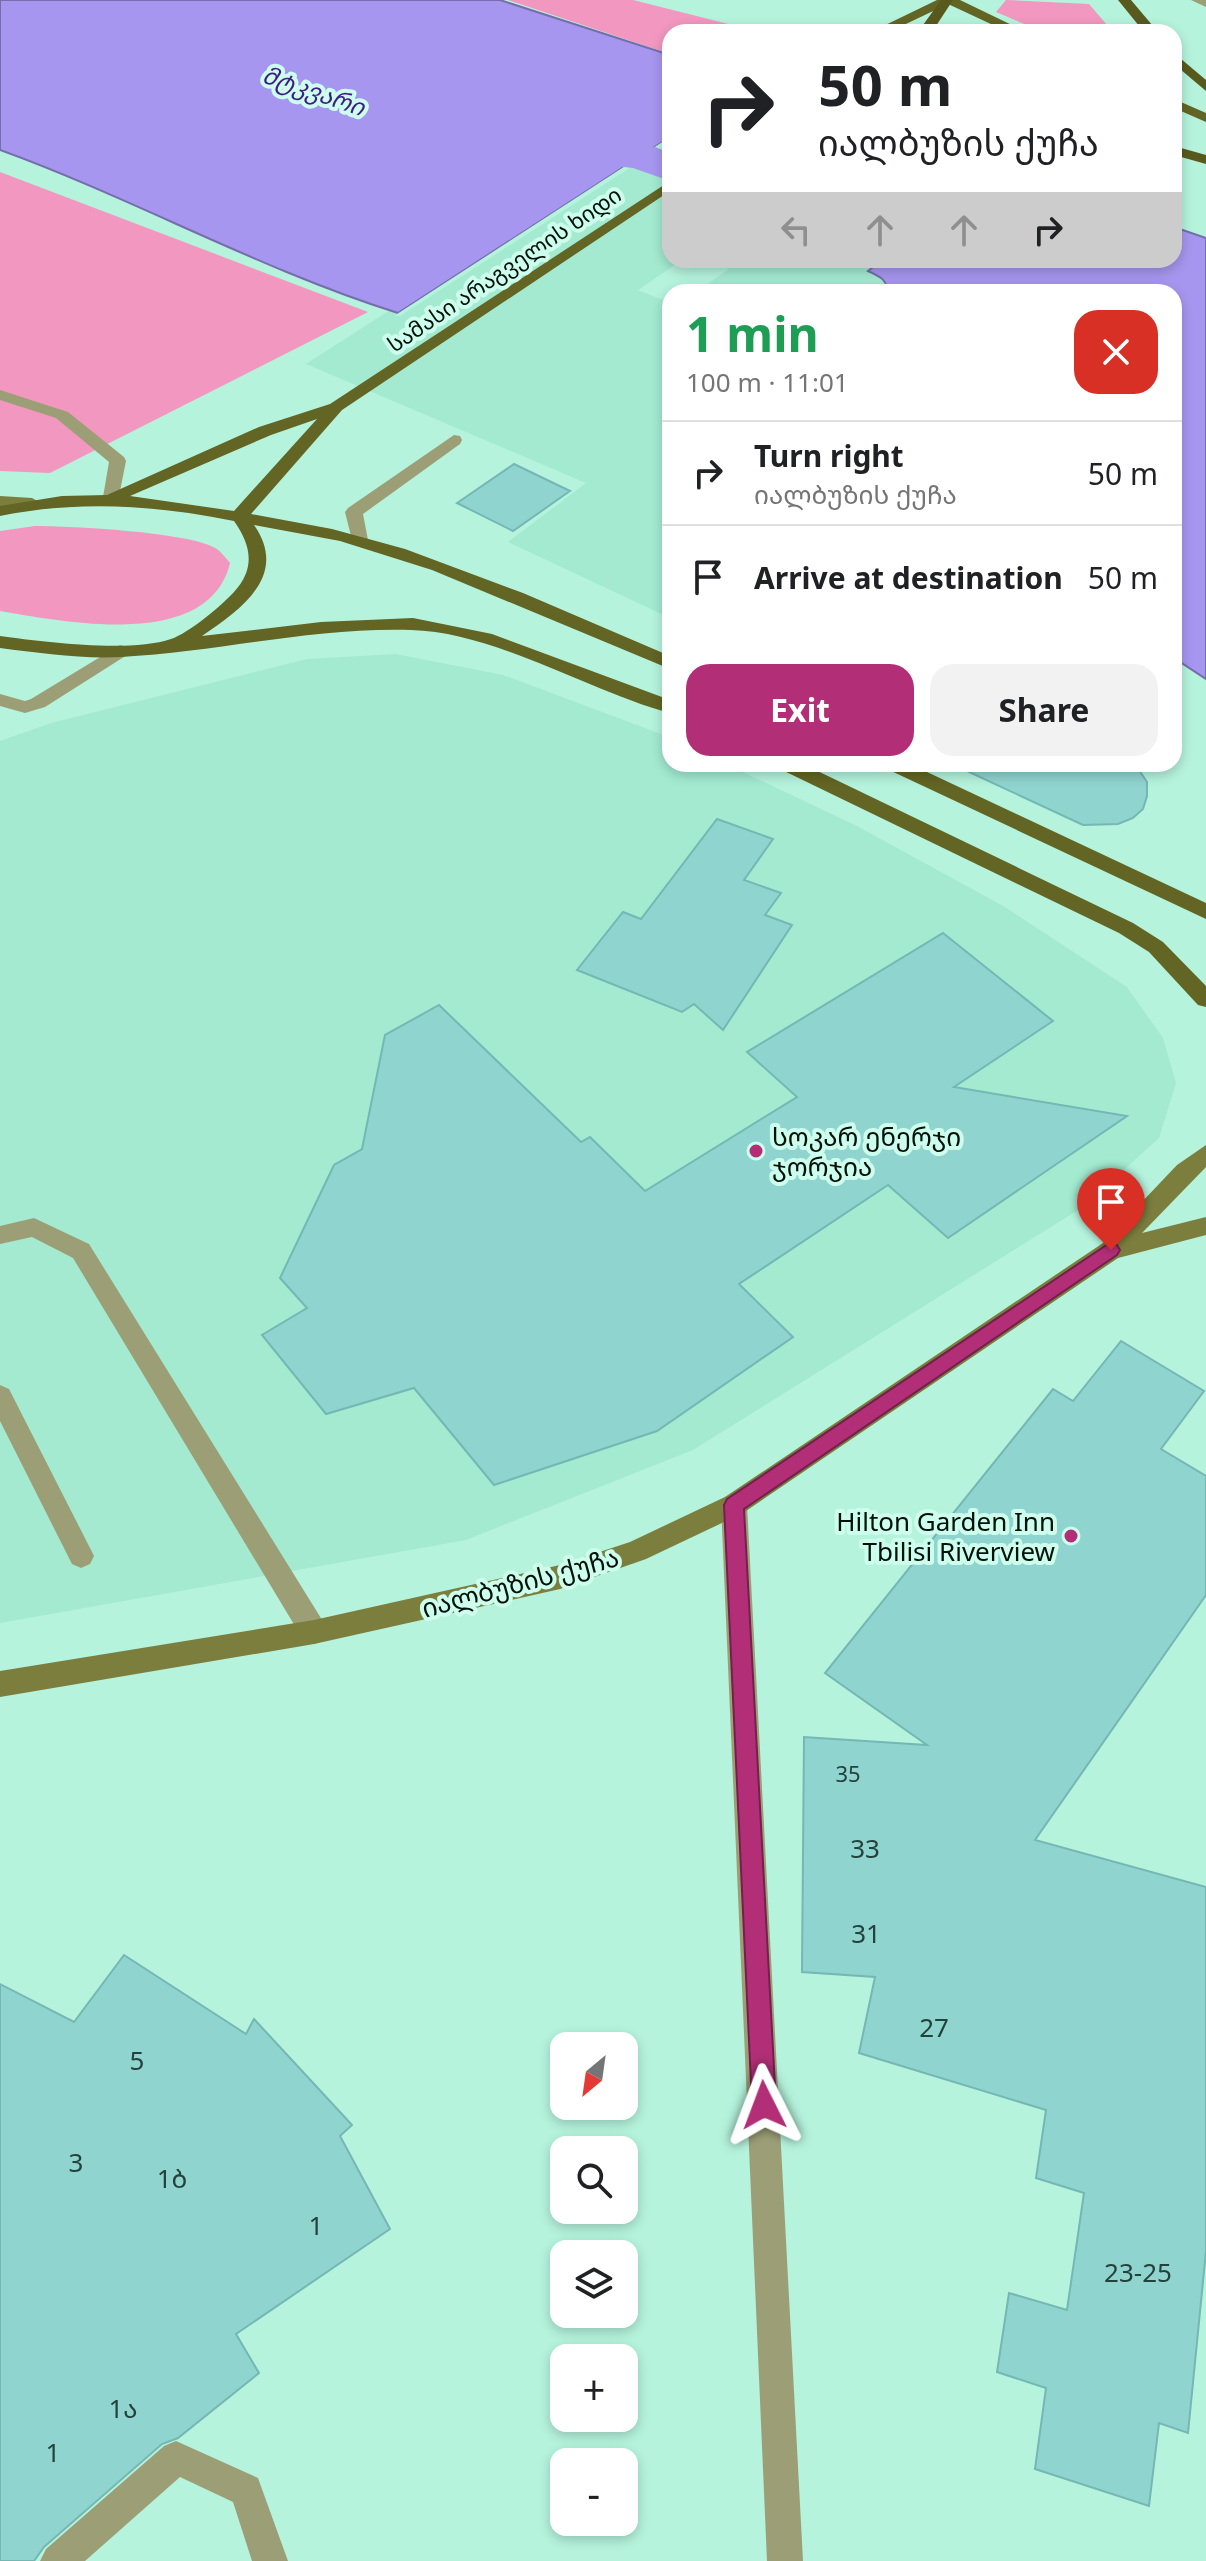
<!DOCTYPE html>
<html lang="en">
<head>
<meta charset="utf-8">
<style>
	:root { --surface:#fff; --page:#f2f2f2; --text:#202124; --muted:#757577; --line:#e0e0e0; --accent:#b22f77 }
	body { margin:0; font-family:Georgia,"Noto Sans Georgian",serif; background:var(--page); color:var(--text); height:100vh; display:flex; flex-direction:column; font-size:30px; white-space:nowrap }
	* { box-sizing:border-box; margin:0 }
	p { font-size:26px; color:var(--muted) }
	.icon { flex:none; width:44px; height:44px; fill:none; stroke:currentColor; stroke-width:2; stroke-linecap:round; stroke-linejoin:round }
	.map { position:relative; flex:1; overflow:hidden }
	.drawer { position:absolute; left:662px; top:284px; width:520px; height:488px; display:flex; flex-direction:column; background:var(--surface); border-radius:24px; box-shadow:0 4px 12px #0003 }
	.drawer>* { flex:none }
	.top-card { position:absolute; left:662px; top:24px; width:520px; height:244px; border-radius:24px; box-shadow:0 4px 12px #0003; background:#fff; color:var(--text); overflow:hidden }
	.needle { width:52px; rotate:209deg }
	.buttons { position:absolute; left:550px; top:2032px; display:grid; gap:16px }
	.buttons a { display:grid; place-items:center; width:88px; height:88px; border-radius:16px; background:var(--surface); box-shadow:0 4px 12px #0003; font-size:40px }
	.pin { position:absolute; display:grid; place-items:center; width:68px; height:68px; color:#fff; margin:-82px -34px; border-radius:50% 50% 50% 0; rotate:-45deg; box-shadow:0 0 8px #0007 }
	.pin .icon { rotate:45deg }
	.me { position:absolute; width:88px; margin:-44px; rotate:357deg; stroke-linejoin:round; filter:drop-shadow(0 0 6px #0008) }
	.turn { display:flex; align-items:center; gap:28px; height:168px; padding:0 24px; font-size:36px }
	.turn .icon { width:104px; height:104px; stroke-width:2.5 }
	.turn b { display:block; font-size:56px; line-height:68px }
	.lanes { display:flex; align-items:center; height:76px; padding:0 24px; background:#0003; justify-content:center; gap:40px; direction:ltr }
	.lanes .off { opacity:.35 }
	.round { display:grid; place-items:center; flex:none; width:84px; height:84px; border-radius:24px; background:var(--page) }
	.summary { display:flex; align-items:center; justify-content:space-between; height:136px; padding:0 24px }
	h1 { font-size:48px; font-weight:700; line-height:60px; color:#1e9e55 }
	.button { display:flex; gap:16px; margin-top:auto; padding:16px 24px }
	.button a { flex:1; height:92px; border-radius:24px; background:var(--accent); color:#fff; font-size:32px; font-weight:700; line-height:92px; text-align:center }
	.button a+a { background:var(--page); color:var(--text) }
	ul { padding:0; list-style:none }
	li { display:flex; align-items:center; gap:24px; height:104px; padding:0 24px; border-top:2px solid var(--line) }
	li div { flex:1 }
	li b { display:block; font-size:30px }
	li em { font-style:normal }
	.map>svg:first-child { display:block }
	.built { fill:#a3ead1 }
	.green { fill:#f197c0 }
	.water { fill:#a696ef; stroke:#746eab; stroke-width:2 }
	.pier { fill:#b5f3dd }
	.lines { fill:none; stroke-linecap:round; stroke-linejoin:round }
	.canal { fill:#a696ef; fill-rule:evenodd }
	.building { fill:#90d4d0; stroke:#74b7b3; stroke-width:2 }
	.service { fill:#9c9f76; fill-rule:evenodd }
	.minor { fill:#9c9f76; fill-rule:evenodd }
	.secondary { fill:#7b7e3d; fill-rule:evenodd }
	.primary { fill:#626523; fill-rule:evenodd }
	.trunk { fill:#585a1d; fill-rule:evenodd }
	.route { fill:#b22f77; stroke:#741f4d; stroke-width:2 }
	.poi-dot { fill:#b22f77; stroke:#cdfdec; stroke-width:3 }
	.labels { text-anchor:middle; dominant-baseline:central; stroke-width:8; stroke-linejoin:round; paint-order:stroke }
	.far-street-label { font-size:22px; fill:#00110b; stroke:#cdfdec }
	.number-label { font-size:22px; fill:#24423c }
	.far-water-label { font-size:24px; font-style:italic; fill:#3f1c83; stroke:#cdfdec }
	.poi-label { font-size:26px; fill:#00110b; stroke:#cdfdec; text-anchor:start }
	.street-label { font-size:26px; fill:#00110b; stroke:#cdfdec }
	.near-number-label { font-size:26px; fill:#24423c }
</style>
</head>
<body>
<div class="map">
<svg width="1206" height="2561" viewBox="0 0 1206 2561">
	<rect width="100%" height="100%" fill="#b5f3dd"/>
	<path class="built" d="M670,137V260H682L638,290L670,303V422L663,428L670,432V618L508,542L586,483L306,364L390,310L398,313Z
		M706,260H882L868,271L881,277L887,286V292H696L729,269Z
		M396,654L503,675L669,737L670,764H726L857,826L1005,907L1127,987L1163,1038L1176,1083L1159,1138L1083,1207L693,1450L466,1540L0,1623V741L51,723L307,659Z"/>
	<path class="green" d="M508,0H633L760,32H670V54Z
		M1006,0L1089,4L1113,32H1043L996,12Z
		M0,172L368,312L50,473L0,471Z
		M35,526C69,526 192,532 217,549C222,553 226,558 230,563C209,651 65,622 0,611V531Z"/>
	<path class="water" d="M0,0H500L670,55V137L398,313C261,270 135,199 0,150Z
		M1174,227L1206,238V679L1174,658V292H887C888,279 878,276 868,271L882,260H1174Z"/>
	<path class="pier" d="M670,137V142L400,316H394Z"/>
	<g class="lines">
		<path class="canal" d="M547,136L655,147L670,153V181L633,168L532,157L526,148L532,139Z"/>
	</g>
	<path class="building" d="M514,464L570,491L513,531L457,503Z
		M952,764H1135L1147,782V796L1143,809L1133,818L1118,824L1083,825Z
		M717,819L773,839L744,880L781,893L765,915L792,925L723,1030L694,1004L682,1012L577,970L623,912L641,919Z
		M943,933L1053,1021L954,1087L1127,1116L948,1238L888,1185L739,1284L793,1337L657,1431L494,1485L414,1388L326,1414L262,1335L307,1308L280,1278L334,1165L362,1149L385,1035L439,1005L581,1142L590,1137L645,1191L797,1097L747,1052Z
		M1121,1341L1204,1391L1161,1449L1206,1476V1595L1035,1840L1206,1887V2251L1188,2433L1159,2423L1149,2506L1035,2469L1046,2388L997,2372L1009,2293L1067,2310L1084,2193L1036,2178L1046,2110L859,2053L875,1977L802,1972L804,1737L927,1745L825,1673L1053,1389L1073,1401Z
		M124,1955L246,2034L254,2019L352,2125L340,2136L390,2229L236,2334L259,2373L178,2438L162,2444L44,2547L34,2561H0V1984L74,2022Z"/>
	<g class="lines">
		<path class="service" d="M1191,0H1206V7Z
			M0,390L68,412L124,457L126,461L118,501H106L103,497L109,462L56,418L0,400Z
			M454,435L460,436L462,440L460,444L363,514L368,540L359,545L353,544L345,512L348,508Z
			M120,645L127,647L129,651L127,655L45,707L25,713L0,706V694L25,701L31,699Z
			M34,1218L89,1244L324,1623L328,1632L324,1641L314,1644L304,1641L73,1258L32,1237L0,1244V1226Z
			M0,1385L9,1389L90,1548L94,1556L90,1564L81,1568L72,1564L0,1421Z"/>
		<path class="minor" d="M734,1494L743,1497L747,1505L803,2561H767L721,1505L725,1497Z
			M176,2441L258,2478L288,2561H252L233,2502L180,2477L85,2561H40L46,2549L164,2446Z"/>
		<path class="secondary" d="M0,496L32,498L41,503L32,508L0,506Z
			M1206,1145V1167L1142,1233L1206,1217V1235L1118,1258L743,1513L646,1559L560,1589L314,1644L0,1697V1671L314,1620L560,1565L630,1542L725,1497L1103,1243L1177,1165Z"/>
		<path class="primary" d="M937,0H960L1026,32H1008L948,4L889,32H871Z
			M1174,99L1206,113V122L1174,108Z
			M670,181V191L342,410L251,514L332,529L405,549L523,593L670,656V669L432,570L340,541L254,525C289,575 242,609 202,636L321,622L413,618L492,634L670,700V713C588,691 495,632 411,630C313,627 218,652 121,657C81,659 39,653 0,648V636C44,642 130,653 171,639C189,633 221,606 234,592C256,568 251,545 234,521C155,505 79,500 0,516V506L62,496L107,495L259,427L330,404ZM317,419L234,511L130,496L271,435Z
			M777,764H803L1133,923L1163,942L1206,986V1007L1198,1005L1149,952L1119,933L780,769Z
			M884,764H910L1206,903V919L887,769Z"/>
		<path class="trunk" d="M941,0H953L932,32H918Z
			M1118,0H1131L1158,32H1144Z
			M1174,53L1206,80V91L1174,64Z
			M1174,146L1206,155V164L1174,155Z"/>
	</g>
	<path class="route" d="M1111,1242L1117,1245L1120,1250L1117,1255L744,1509L776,2105L773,2113L764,2117L756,2113L752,2105L724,1505L727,1499Z"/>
	<g class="poi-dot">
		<circle cx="756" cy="1151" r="8"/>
		<circle cx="1071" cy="1536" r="8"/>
	</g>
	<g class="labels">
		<g class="far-street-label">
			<text transform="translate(504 269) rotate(-34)">სამასი არაგველის ხიდი</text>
		</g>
		<g class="number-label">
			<text x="848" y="1773">35</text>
		</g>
		<g class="far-water-label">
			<text transform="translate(314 90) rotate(19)">მტკვარი</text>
		</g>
		<g class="poi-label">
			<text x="772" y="1136">სოკარ ენერჯი<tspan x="772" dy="30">ჯორჯია</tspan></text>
			<text x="1055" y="1521" text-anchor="end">Hilton Garden Inn<tspan x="1055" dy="30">Tbilisi Riverview</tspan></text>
		</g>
		<g class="street-label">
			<text transform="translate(520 1582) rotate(-15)">იალბუზის ქუჩა</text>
		</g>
		<g class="near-number-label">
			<text x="865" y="1848">33</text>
			<text x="866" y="1933">31</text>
			<text x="934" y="2027">27</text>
			<text x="137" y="2060">5</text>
			<text x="76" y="2162">3</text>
			<text x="172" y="2178">1ბ</text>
			<text x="316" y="2225">1</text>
			<text x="1138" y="2272">23-25</text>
			<text x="123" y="2408">1ა</text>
			<text x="53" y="2452">1</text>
		</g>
	</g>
</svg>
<div class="buttons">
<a><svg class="needle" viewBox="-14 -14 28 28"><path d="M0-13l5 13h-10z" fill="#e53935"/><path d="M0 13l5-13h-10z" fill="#757577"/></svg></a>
<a><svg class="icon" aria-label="search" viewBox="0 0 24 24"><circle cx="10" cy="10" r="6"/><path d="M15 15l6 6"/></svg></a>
<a><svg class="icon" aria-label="layers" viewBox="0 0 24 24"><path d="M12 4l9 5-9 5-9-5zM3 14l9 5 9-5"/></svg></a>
<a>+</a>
<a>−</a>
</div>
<div class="pin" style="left:1111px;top:1250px;background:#d93025"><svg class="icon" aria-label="arrive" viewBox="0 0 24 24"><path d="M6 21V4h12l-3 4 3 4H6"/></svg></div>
<svg class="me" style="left:764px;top:2105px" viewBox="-20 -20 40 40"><path d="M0-17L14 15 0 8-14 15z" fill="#b22f77" stroke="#fff" stroke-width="4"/></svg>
<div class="top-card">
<div class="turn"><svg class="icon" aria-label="right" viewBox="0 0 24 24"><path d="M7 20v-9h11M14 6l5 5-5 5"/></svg><div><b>50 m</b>იალბუზის ქუჩა</div></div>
<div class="lanes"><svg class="icon off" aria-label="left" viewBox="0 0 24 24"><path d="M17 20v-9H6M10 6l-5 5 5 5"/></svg><svg class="icon off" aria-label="ahead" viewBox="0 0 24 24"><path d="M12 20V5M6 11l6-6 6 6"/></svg><svg class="icon off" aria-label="ahead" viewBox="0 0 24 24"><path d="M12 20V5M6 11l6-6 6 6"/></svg><svg class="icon" aria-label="right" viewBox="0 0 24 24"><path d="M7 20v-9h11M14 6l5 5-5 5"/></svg></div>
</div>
<section class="drawer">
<div class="summary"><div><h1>1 min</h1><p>100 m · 11:01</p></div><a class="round" style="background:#d93025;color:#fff"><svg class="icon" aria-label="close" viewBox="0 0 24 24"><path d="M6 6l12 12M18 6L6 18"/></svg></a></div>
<ul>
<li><svg class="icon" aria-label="right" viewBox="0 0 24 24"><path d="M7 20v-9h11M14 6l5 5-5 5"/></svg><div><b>Turn right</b><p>იალბუზის ქუჩა</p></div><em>50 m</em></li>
<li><svg class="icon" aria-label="arrive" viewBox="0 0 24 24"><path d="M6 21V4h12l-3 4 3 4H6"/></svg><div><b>Arrive at destination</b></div><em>50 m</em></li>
</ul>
<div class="button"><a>Exit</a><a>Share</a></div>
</section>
</div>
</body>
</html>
